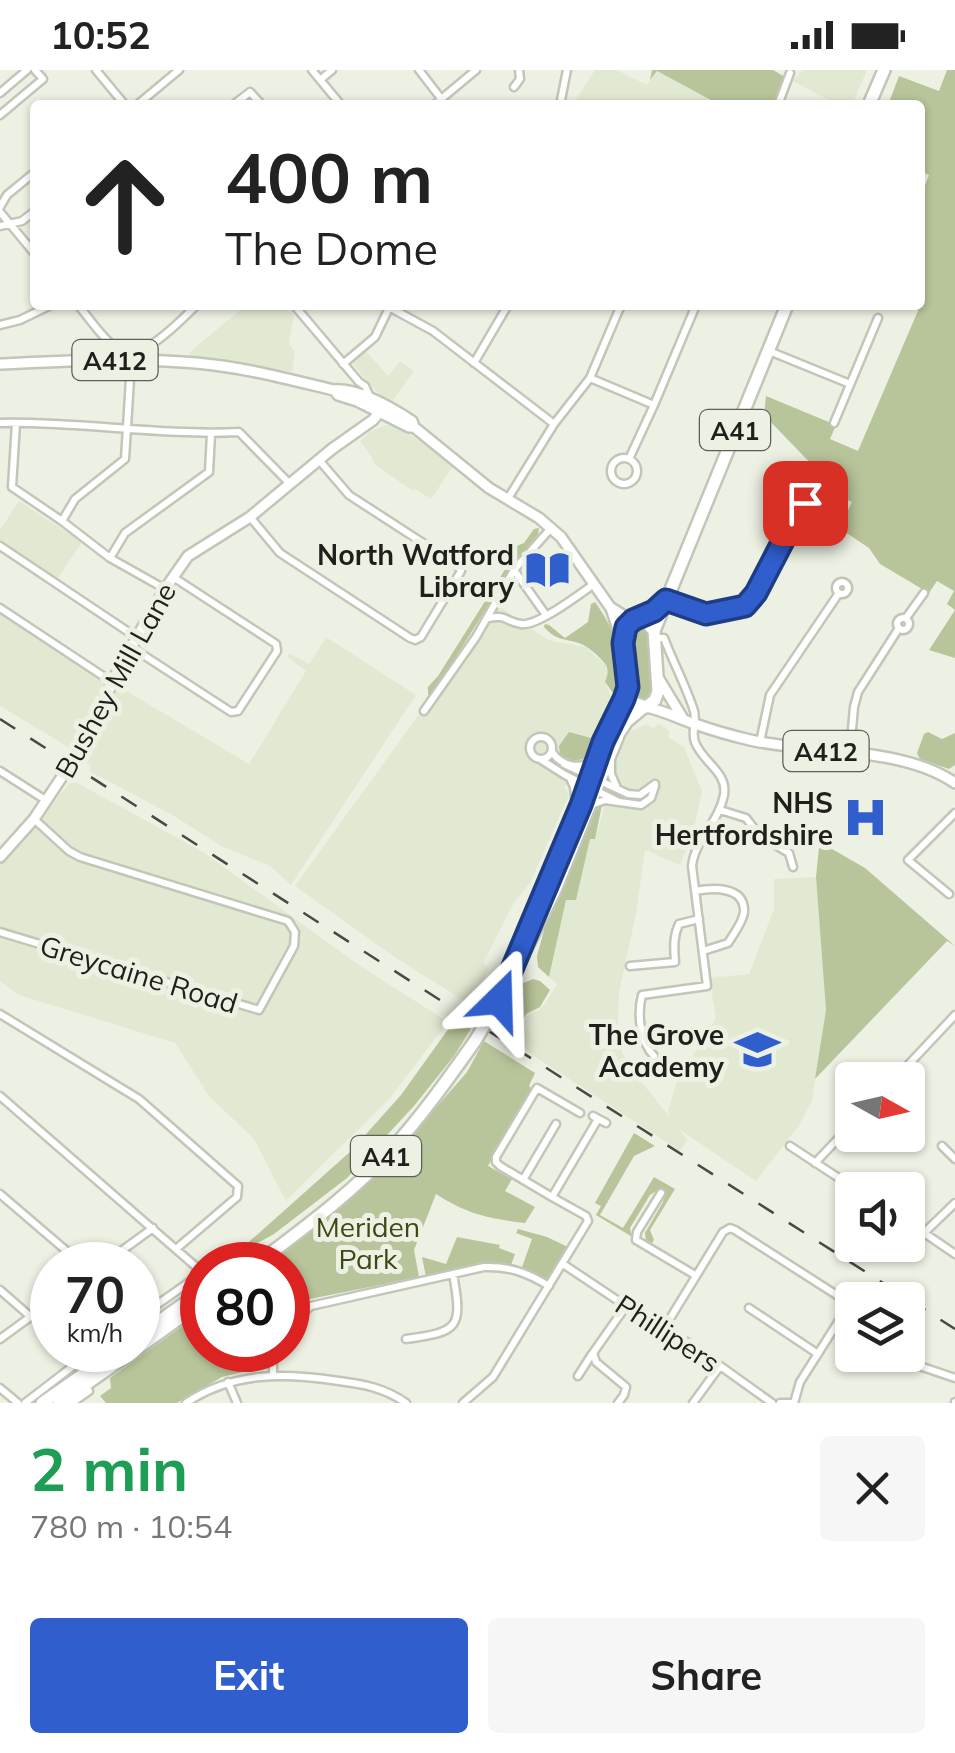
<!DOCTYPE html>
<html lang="en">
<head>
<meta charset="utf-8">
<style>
	:root { --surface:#fff; --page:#f6f6f6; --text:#222; --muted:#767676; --accent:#305ecd }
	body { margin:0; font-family:Mulish,sans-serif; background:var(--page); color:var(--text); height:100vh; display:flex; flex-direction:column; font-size:38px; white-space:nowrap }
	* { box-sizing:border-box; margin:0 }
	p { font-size:32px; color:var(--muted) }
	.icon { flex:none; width:55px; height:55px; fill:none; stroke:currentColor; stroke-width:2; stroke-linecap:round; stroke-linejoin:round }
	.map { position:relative; height:1333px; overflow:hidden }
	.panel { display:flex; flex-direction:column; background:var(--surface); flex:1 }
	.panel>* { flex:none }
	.banner { position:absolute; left:30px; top:30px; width:895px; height:210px; border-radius:10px; box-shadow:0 2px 8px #0004; background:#fff; color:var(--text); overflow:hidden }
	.needle { width:65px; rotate:98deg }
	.buttons { position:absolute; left:835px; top:992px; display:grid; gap:20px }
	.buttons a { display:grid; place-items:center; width:90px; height:90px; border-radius:10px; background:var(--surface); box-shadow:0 2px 8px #0004; font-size:50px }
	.speed { position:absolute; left:30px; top:1172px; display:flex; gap:20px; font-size:50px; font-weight:700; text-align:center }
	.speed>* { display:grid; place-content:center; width:130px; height:130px; border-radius:50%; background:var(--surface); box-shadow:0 2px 8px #0004; line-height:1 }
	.speed small { font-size:25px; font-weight:400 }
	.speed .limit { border:15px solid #d22; background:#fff; color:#111 }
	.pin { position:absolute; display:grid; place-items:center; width:85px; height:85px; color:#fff; margin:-42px; border-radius:20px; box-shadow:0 5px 15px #0006 }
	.me { position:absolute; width:110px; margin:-55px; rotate:22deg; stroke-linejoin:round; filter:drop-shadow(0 0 8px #0008) }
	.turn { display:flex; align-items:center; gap:35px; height:210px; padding:0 30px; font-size:45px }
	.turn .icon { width:130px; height:130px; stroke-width:2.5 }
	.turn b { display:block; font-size:70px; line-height:85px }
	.round { display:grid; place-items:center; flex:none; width:105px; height:105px; border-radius:10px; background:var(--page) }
	.headline { display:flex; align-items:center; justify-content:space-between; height:170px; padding:0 30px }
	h1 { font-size:60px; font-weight:700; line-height:75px; color:#1e9e55 }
	.button { display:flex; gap:20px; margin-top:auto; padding:20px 30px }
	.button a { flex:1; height:115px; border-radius:10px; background:var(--accent); color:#fff; font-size:40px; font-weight:700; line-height:115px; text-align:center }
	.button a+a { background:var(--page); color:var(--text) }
	.status { display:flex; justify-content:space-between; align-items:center; height:70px; padding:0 50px; background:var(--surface); direction:ltr }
	.status svg { height:28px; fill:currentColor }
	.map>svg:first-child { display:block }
	.built { fill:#e2e9d3 }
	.green { fill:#b8c49a }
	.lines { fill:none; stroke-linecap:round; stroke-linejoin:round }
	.street-casing { stroke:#c2c6b8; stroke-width:11 }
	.secondary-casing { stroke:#c2c6b8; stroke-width:14 }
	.primary-casing { stroke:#c2c6b8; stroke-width:14 }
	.highway-casing { stroke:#c2c6b8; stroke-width:16 }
	.street { stroke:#fff; stroke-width:6 }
	.secondary { stroke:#fff; stroke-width:9 }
	.primary { stroke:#fff; stroke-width:9 }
	.highway { stroke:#fff; stroke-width:11 }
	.rail { stroke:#484a43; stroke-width:2.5; stroke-dasharray:18 18; stroke-linecap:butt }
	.highway-bridge-casing { stroke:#c2c6b8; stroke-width:16; stroke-linecap:butt }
	.highway-bridge { stroke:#fff; stroke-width:11 }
	.route-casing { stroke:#1f3d85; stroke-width:25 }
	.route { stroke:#305ecd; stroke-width:18 }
	.labels { text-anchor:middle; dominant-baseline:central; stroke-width:10; stroke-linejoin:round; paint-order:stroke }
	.shield { fill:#edf1e3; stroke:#5d5f57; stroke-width:2.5 }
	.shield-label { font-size:25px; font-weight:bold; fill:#1f201b }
	.poi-label { font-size:28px; font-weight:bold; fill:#1f201b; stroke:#edf1e3; text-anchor:end }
	.street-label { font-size:28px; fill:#1f201b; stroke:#edf1e3 }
	.park-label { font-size:28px; fill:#3d4815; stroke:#edf1e3 }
</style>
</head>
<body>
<div class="status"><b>10:52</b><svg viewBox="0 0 49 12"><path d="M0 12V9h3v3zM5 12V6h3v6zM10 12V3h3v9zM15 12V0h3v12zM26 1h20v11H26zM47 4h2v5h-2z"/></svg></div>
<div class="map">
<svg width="955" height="1333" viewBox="0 0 955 1333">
	<rect width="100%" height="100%" fill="#edf1e3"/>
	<path class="built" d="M595,0H617L647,15L656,1L720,35H572Z
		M802,0H867L852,35H838L793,11Z
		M246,235H285L294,245L289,273L295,282L292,302L256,296L190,289V282Z
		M366,281L388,306L400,291L414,301L391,333L383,329L352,293Z
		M386,355L399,357L454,395L431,429L415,419L413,421L375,395L371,386L360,371L371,361Z
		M19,431L82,472L56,511L0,473V460Z
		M492,531L548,570L586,577L606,595L607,605L605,612L611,626L583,690L577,692L565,717L569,725L530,813L514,833L483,893L489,898L472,936L393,886L295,816L432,626Z
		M0,540L107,608L73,680L0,636Z
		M326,567L416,625L291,815L270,796L221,776L174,746L89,701L91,696L83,690L97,666L118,616L249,694L306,601L287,587L289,583L309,594Z
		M646,654L653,658L659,654L669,660V668L684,677L702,721L693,763L680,795L645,780L636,844L619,922L618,953L622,982L634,1003L670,1047L668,1041L677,1011L716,948L709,908L749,904L774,839V809L816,807L826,940L812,1031L798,1057L756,1111L680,1060L676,1054L687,1070L680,1081L517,975L524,964V953L528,945L539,940L545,934L557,914L549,907L566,830H576L590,769H595L625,664Z
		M72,710L203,782L359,895L448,952L390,1028L286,1131L254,1069L209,1026L175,973L19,925L0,911V796Z"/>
	<path class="green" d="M652,0H773L785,7L773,35H720L657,1L650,10Z
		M947,0H955V588L929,580L955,540L947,534L954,521L937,511L929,523L880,494L869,478L839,458L852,432L845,429L764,345L766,326L836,355L830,369L858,381L920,236V129L929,105L920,101V35H888L899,6L939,21Z
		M539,458L538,465L516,491L434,622L428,625V617L438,606L511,490L514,477L524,473L534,459Z
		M595,532C639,592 613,629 587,688L573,691L560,685L559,676L569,662L591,668L613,623L605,612C607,606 609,602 606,595C602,589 588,576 581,574C564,567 559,573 544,557L545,554L549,555L565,568L588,552L591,534Z
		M638,554L648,559L650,564L654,625L644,631L637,629L632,623L627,565L628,560Z
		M928,662L942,669L955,663V695L949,699L920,689L917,683L924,664Z
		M602,735L595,769H590L576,830H566L549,907L538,897L537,886L547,849L592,743Z
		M825,775L865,798L955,876L947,871L815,1009L826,940L816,807L819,777Z
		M533,909L540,911L550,920L540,937L526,944L522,952V963L515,975L492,960L521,914Z
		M454,951L471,959L454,986L414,1036L347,1108L274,1164L232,1187L351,1081L401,1025Z
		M484,971L535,1003L529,1016L533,1020L488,1096L512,1109L505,1121L535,1137L525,1153C487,1148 469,1145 436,1124L414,1180L419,1207L305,1230L288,1242V1195H265L342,1136L392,1088L467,1002Z
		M634,1063L655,1076L634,1086L600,1145L623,1158L654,1107L675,1119L650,1160L654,1170L652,1173L646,1170L645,1163L663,1132L664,1127L661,1123L655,1122L650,1125L630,1158L631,1164L634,1168L596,1145L601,1136L595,1133Z
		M518,1159L547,1167L570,1178L548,1211L522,1197L532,1169L516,1163Z
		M457,1167L500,1175L499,1178L515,1184L511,1195L485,1194L426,1207L422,1187L446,1194Z
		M202,1242V1280H267L263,1297L222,1307L177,1333H106L100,1326L111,1318L110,1308Z"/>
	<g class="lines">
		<defs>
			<path id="street" d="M96,0L125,35
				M312,0L341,35
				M419,0L446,35
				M320,10L332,0
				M514,17L520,9L519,0
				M0,23L27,0
				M137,35L179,0
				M233,35L250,22L262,35
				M434,35L476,0
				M560,35L567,0
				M778,35L790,3
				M0,45L43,9L35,0
				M0,137L7,125L35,102
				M0,142L35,184
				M0,156L22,151L35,141
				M78,235C90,249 102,268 116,278C142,295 179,251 197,235
				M294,235L359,312L365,316L371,329
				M389,237L433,261L554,354
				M0,255L20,250L51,235
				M769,281L850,314
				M474,293L508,235
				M343,294L375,267L389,238
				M590,308L654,335
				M0,353C79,351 160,366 239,362L290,414
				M16,353L12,417L62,451L110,488L165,519
				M834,353L878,248
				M611 401a13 13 0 1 1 26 0a13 13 0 1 1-26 0Z
				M629,389L654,335L696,235
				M794 436a6 6 0 1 1 12 0a6 6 0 1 1-12 0Z
				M507,430L554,354L590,308L621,235
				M250,447L280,483L410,568L415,570L421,567L461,501L457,495L349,425L319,390
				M62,451L75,429L125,389L130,309
				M0,476L136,567
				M110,488L125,463L209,402L211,364
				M514,500L546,545
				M836 518a6 6 0 1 1 12 0a6 6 0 1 1-12 0Z
				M668,531L706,545L745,536L756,523L797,442
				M0,538L112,612
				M897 554a6 6 0 1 1 12 0a6 6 0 1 1-12 0Z
				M489,548C506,544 506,552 521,554C537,557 580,524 594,514
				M906,548L924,523
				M131,577L231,642L238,641L277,581L276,574L173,507
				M424,641L476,567L514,500L551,458
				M530 678a11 11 0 1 1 22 0a11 11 0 1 1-22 0Z
				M760,672L770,625L839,523
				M850,681L854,637L858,622L899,558
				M552,682C562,697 580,700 596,690
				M540,689L565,705L619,732
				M611,692V704L617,718
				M564,694L628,724L640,725L655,714
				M0,701L47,731
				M570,708L574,717L576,734
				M591,735L605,730L641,735L651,728L655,716
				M720,740L746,748L760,766L789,783L793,797
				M695,821C711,818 745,815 744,842C743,852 733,865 728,873L703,881
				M949,824L908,790L955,743
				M0,862L259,940L294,876L295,862L288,851L80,787L69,781L34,749
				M630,896L675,892C674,878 673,867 679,854L699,849
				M0,944L139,1029L238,1116L237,1127L176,1179
				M652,992L654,986C640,972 637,944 642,925L707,916L692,796C695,769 719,752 724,725C728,702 702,692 695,672C691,662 697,652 694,641C686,616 673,592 664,568H656
				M894,1010L955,945
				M0,1026L202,1202
				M593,1046L606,1053
				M790,1076L857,1120
				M942,1076L955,1089
				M815,1093L852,1054
				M523,1110L556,1054
				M661,1123L637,1162L636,1170L695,1205
				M0,1124L83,1195
				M552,1127L500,1096L496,1092V1087L537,1018L580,1043
				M908,1152L955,1184
				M924,1163L955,1133
				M563,1194L626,1236L688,1273L772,1333
				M102,1195L153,1158
				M0,1220L31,1247
				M749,1238L818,1284
				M138,1248L195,1208L201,1201
				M288,1253L311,1236L484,1197C510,1196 527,1203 549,1216
				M834,1259L852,1269
				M663,1260L723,1162L730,1158L735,1160L846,1231L845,1241L800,1312L794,1333
				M908,1263L909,1260
				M0,1269L52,1231
				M406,1269C459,1262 463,1258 453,1204
				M887,1285L955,1308
				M273,1305V1280
				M578,1306L592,1284
				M228,1312L237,1333
				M0,1318L18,1333
				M25,1333L94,1280
				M72,1333L89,1321L86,1316
				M186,1333C233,1301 285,1303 339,1311C363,1314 385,1318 406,1333
				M463,1333L493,1307L588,1151L586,1146L552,1127L598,1049
				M618,1333L624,1325L626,1317L596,1292L593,1283L626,1236
				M693,1333L720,1296
				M780,1333H794
				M955,1333V1332"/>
			<path id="secondary" d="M0,787L34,749L95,657L112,612L137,567L165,519L188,486L250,447L332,379L373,350L383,338"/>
			<path id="primary" d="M0,294C65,291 130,287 196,293C243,297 288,309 334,320C357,318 392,338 412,351L414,357L489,418L539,448L561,467L610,537L624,546L636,549
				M334,320L338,325L357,331L409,357H414
				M611,538L622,571
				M659,609L682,647
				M646,637C665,641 680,649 698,655C715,661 733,666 750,670C813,684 902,676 955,713"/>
			<path id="highway" d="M869,35L884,0
				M636,549L647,553L654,561L658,621L655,630L646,637L634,633C626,620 620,575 625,560C628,552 630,553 636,549Z
				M654,561L787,235
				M533,849L627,617
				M490,946L507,917L556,818L619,663L627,651L644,637
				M242,1195L261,1183
				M255,1195C301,1160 351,1124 390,1081C421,1047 448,1009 475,971
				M138,1266L202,1221
				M138,1278L202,1232
				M42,1333L118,1280
				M59,1333L135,1280"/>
		</defs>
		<use href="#street" class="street-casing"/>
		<use href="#secondary" class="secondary-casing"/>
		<use href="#primary" class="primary-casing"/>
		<use href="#highway" class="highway-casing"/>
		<use href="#street" class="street"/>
		<use href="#secondary" class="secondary"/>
		<use href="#primary" class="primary"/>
		<use href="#highway" class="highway"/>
		<path class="rail" d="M0,649L955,1259"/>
		<defs>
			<path id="highway-bridge" d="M475,971L490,946"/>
		</defs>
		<use href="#highway-bridge" class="highway-bridge-casing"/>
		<use href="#highway-bridge" class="highway-bridge"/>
	</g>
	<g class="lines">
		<defs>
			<path id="route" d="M499,930L581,735L603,672L624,629L628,617L623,573L626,557L633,550L654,541L666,530L706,544L745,536L756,523L798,442H802L806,439L805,433"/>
		</defs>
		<use href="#route" class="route-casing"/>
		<use href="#route" class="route"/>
	</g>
	<defs>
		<symbol id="library-bare" viewBox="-9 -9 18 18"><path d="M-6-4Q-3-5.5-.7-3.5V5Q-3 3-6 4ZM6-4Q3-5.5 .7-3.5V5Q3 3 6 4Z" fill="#305ecd" stroke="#edf1e3" stroke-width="2.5" paint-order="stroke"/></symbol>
		<symbol id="hospital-bare" viewBox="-9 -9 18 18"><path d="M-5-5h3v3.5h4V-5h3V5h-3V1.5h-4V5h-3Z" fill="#305ecd" stroke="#edf1e3" stroke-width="2.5" paint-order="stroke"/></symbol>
		<symbol id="school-bare" viewBox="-9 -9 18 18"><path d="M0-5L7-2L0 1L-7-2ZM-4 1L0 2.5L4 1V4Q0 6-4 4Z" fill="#305ecd" stroke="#edf1e3" stroke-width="2.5" paint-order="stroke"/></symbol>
	</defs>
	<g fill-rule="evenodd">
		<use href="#library-bare" x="516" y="468" width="63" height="63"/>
		<use href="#hospital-bare" x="834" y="716" width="63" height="63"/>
		<use href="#school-bare" x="726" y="948" width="63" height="63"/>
	</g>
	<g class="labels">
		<g class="shield">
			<rect x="72.5" y="270" width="85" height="40" rx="8"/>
			<rect x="700" y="340" width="70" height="40" rx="8"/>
			<rect x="783.5" y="661" width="85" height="40" rx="8"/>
			<rect x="351" y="1066" width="70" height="40" rx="8"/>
		</g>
		<g class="shield-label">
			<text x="115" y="290">A412</text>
			<text x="735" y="360">A41</text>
			<text x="826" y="681">A412</text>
			<text x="386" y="1086">A41</text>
		</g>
		<g class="poi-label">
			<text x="514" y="484">North Watford<tspan x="514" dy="32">Library</tspan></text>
			<text x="833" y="732">NHS<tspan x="833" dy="32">Hertfordshire</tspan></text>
			<text x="724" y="964">The Grove<tspan x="724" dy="32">Academy</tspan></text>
		</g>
		<g class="street-label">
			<text transform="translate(115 610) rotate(-61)">Bushey Mill Lane</text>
			<text transform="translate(139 904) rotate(17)">Greycaine Road</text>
			<text transform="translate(668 1263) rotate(33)">Phillipers</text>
		</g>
		<g class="park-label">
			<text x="368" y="1156">Meriden<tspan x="368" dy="32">Park</tspan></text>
		</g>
	</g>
</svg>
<div class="buttons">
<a><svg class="needle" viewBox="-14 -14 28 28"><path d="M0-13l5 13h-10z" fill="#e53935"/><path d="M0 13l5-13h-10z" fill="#767676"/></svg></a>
<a><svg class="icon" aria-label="sound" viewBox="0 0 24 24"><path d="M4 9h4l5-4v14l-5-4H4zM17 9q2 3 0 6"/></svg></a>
<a><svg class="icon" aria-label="layers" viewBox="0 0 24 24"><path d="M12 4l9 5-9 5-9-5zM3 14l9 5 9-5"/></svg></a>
</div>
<div class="speed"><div>70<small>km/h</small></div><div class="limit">80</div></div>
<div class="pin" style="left:805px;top:433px;background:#d93025"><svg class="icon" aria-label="arrive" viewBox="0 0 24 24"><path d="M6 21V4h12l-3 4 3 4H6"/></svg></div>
<svg class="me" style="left:499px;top:930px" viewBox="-20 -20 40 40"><path d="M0-17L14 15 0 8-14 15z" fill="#305ecd" stroke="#fff" stroke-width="4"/></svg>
<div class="banner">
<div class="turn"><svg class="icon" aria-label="ahead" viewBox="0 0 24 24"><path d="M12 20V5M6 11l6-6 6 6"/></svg><div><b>400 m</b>The Dome</div></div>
</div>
</div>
<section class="panel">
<div class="headline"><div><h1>2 min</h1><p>780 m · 10:54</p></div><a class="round"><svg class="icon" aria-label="close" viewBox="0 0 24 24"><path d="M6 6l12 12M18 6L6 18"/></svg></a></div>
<div class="button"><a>Exit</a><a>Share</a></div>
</section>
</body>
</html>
